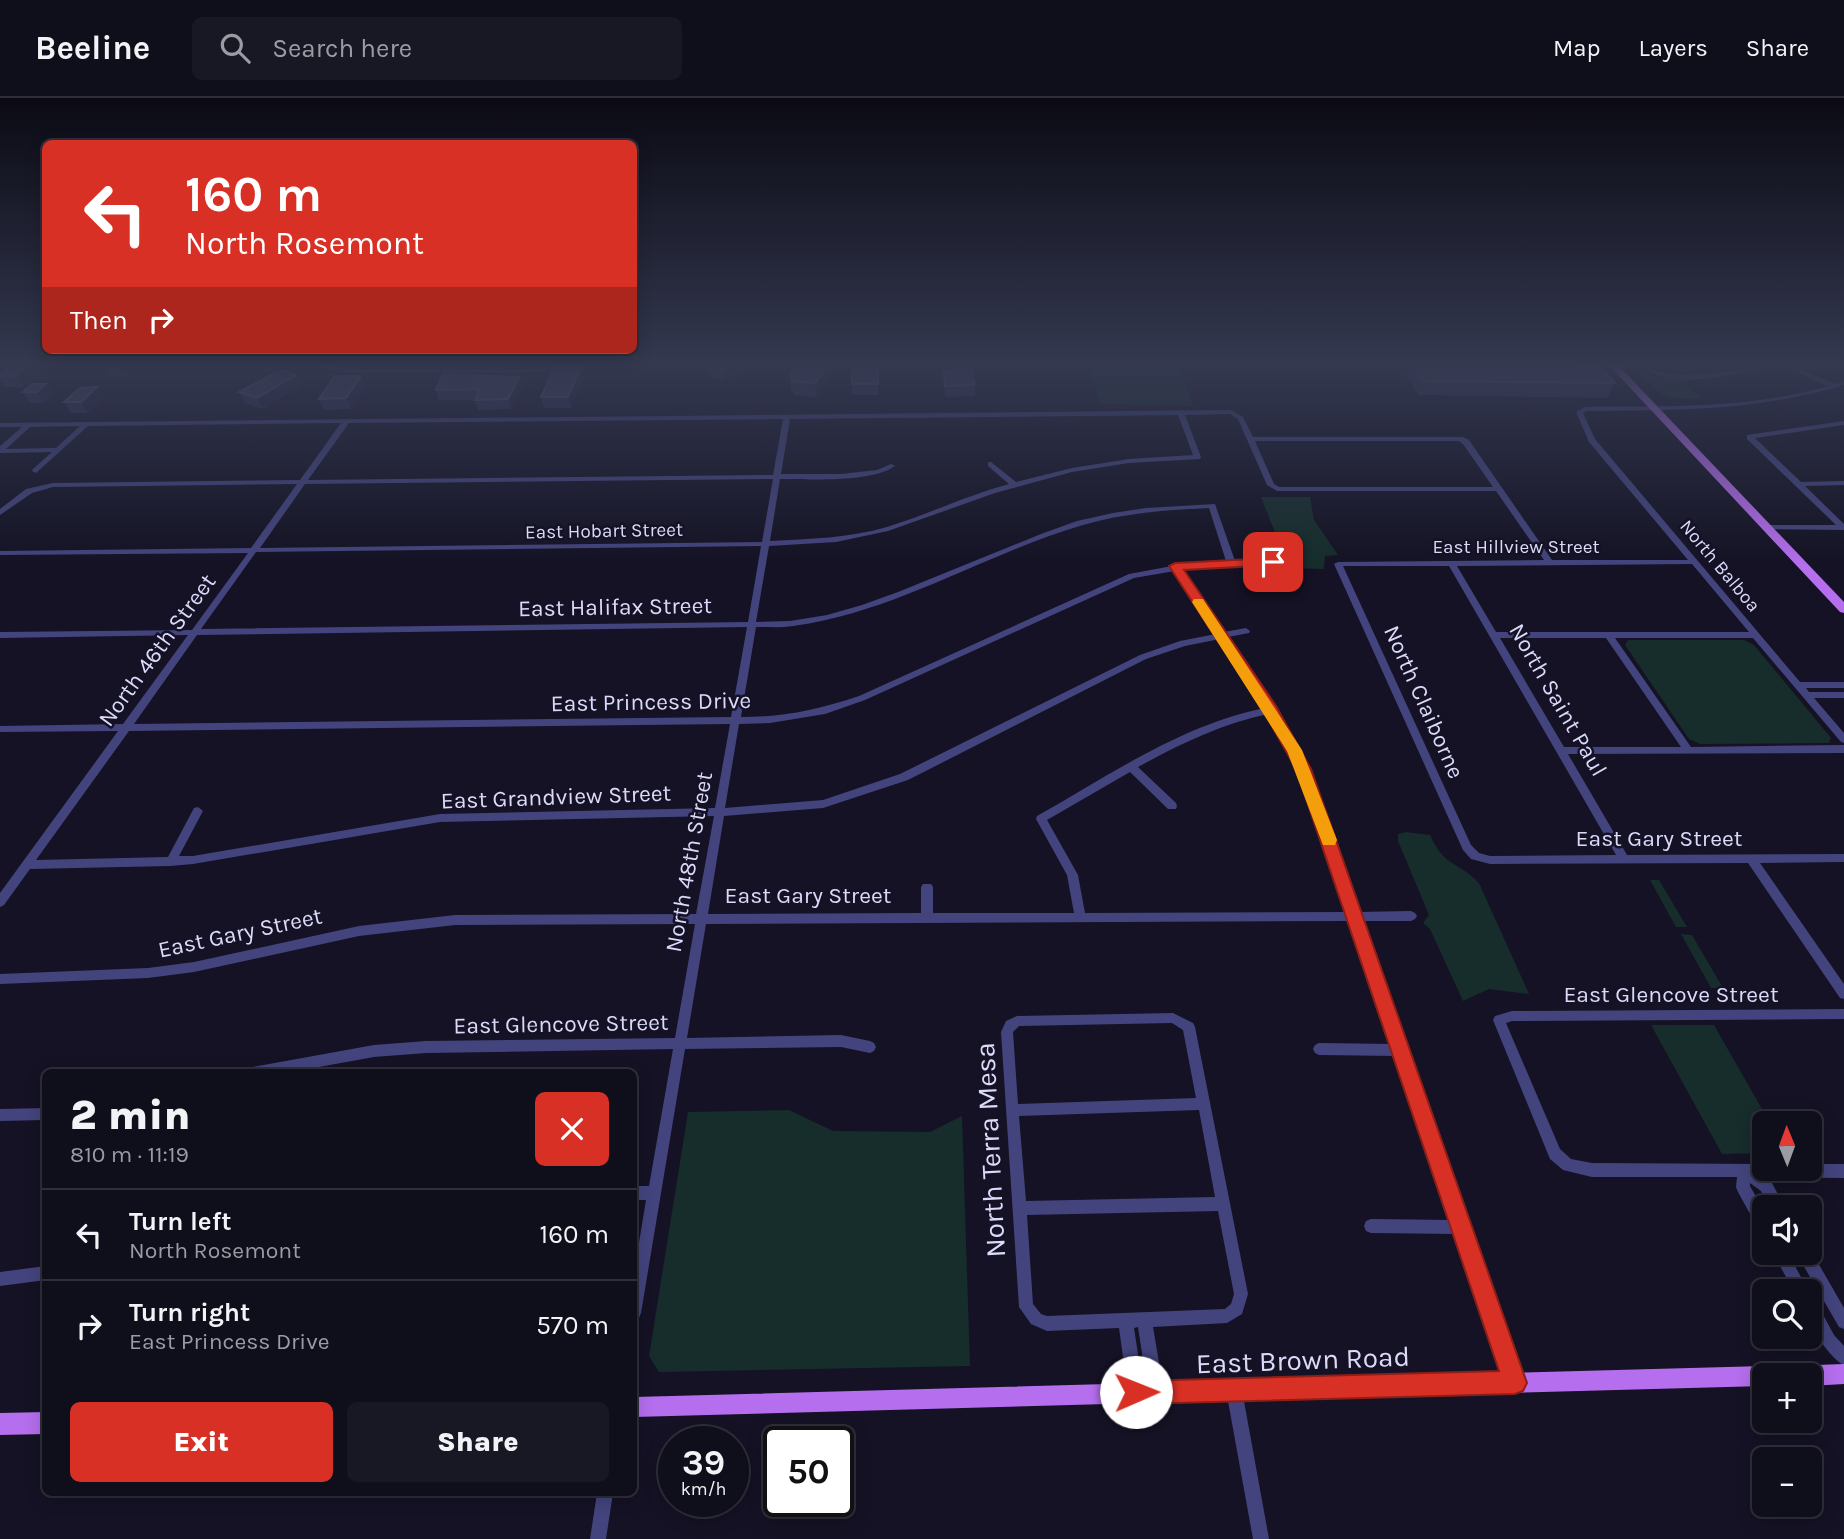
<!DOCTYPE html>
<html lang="en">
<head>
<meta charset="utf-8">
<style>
	:root { --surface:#0f0e1b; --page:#181724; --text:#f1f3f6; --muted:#9b9ca3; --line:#2f2e3a; --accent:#d93025 }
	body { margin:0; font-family:Karla,sans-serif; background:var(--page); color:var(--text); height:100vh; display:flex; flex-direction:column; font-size:26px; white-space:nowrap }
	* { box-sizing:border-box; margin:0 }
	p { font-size:23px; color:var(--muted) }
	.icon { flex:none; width:38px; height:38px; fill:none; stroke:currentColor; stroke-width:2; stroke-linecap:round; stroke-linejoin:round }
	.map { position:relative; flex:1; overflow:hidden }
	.panel { position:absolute; left:42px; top:971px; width:595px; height:427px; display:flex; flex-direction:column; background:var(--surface); border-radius:10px; box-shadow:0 4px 18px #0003,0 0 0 2px var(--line) }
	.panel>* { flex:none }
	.top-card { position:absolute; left:42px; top:42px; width:595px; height:214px; border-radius:10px; box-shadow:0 4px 18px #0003,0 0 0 2px var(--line); background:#d93025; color:#fff; overflow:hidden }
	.needle { width:46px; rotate:359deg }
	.buttons { position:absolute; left:1752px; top:1013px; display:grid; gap:14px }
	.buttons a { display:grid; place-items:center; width:70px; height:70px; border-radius:10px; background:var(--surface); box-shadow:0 4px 18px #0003,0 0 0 2px var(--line); font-size:35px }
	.speed { position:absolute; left:658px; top:1328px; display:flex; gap:14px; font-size:35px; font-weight:700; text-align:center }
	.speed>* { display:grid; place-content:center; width:91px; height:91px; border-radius:50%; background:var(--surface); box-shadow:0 4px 18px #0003,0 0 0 2px var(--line); line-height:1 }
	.speed small { font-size:18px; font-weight:400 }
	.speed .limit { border:4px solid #111; border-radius:10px; background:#fff; color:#111 }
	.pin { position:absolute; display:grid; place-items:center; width:60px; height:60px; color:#fff; margin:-30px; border-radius:14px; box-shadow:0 4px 10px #0006 }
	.me { position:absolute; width:77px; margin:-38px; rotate:89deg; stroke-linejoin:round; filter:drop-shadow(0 0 5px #0008) }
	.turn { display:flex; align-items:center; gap:24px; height:147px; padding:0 28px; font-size:32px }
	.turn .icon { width:91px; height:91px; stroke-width:2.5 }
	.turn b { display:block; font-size:49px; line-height:60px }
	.then { display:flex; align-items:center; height:66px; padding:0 28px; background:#0003; gap:14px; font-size:26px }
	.round { display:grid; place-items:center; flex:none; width:74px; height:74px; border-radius:10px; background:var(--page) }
	.headline { display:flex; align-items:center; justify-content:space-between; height:119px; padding:0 28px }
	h1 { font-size:42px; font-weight:800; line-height:52px }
	.action { display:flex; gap:14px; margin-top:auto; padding:14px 28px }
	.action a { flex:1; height:80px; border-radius:10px; background:var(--accent); color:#fff; font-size:28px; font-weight:800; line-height:80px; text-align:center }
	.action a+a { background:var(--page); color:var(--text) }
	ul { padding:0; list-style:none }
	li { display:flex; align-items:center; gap:21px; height:91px; padding:0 28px; border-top:2px solid var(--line) }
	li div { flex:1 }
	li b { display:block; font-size:26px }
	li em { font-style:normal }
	header { display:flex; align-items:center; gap:42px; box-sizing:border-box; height:98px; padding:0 35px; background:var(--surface); border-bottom:2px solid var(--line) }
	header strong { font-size:33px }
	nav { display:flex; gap:38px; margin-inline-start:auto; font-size:24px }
	.search { width:490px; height:63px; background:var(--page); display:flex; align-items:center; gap:18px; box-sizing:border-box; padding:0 24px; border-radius:10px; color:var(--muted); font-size:26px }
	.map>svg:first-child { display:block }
	.green { fill:#162d2b }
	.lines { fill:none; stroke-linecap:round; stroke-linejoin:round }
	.minor { fill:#43447d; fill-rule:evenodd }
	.major { fill:#b56eed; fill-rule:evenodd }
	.wall { fill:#322d50 }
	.shaded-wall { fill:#1e1a37 }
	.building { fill:#444062; stroke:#5c587a; stroke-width:2 }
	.route { fill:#d93025; stroke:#8d1f18; stroke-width:2 }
	.slow { fill:#f59e0b }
	.labels { text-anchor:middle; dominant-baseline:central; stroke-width:5; stroke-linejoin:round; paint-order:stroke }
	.far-street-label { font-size:19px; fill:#dbdafa; stroke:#141224 }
	.street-label { font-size:23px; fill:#dbdafa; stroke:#141224 }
	.near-street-label { font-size:28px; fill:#dbdafa; stroke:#141224 }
</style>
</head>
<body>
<header>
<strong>Beeline</strong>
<div class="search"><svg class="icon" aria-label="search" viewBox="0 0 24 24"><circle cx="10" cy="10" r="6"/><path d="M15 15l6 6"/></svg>Search here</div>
<nav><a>Map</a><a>Layers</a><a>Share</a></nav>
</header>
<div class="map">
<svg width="1844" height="1441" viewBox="0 0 1844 1441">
	<rect width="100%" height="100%" fill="#141224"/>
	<path class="green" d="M1092,265H1178L1193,308L1100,306L1091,275L1094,272Z
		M1639,274L1662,280H1686L1688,282L1683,285L1685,288L1703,299C1697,302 1693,300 1686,300C1657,301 1659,292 1639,274Z
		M1261,399H1310L1314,422L1338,457L1325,458L1324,471L1289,470Z
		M1628,542H1744L1754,547L1831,640L1829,645L1700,646L1689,641L1625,547Z
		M1406,734L1430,737C1445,770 1457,762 1479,785L1529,896L1489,891L1463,903L1430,831L1423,825L1429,817L1398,743V736Z
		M1650,782H1659L1687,829H1676Z
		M1681,836L1692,837L1723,890H1711Z
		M1651,927H1714L1770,1025L1764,1026V1055L1722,1056Z
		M789,1012L833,1033L930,1034L962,1018L970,1268L659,1274L649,1258L688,1014Z"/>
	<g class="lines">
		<path class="minor" d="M299,265H315L351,271H521L588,265H615L612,267L521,275H351Z
			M842,265H972L969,267L896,270L845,267Z
			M1315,265H1422L1425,267L1422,269L1318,267Z
			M1564,265H1613L1616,267L1613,269H1564L1561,267Z
			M1636,265H1644L1654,272L1668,276L1686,277L1726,274L1770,265H1784L1835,286L1844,283V287C1758,313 1676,312 1586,313L1583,315L1595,341L1800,584H1844V590H1806L1809,594H1844V600H1814L1844,635V645L1841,644L1753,540H1615L1691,649L1844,647V655L1568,656L1627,757L1844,756V764L1760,765L1844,886V901L1840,900L1748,765L1490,766L1471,761L1463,752L1334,466L1338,464L1544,462L1496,393H1277L1267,387L1238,321L1230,316L1185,317L1201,359L1200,361L1129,365L1072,374L995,395L888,433L836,444L769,448L756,524L790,523L827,517L862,507L898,494L1041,436L1077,423L1113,415L1146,410L1215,406L1235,463L1276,462L1277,464L1273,466L1200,468L1183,472L1224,534L1246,530L1250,533L1249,535L1228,539L1274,610L1308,671L1358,814L1411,813L1415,815L1417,818L1415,821L1411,823H1361L1405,947L1408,952L1407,954L1523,1285L1520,1290L1515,1293L1510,1290L1507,1285L1456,1136L1371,1135L1366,1133L1364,1128L1366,1123L1371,1121L1452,1122L1396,958L1319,957L1315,955L1313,951L1315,947L1319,945L1392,946L1350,823L706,826L687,940L841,937L870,943L874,945L876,949L874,953L870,955L841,949L685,951L641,1215L639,1220L634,1222V1175L646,1102H634V1088H649L673,951L426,955L374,959L286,975H247L248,971L253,969L374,947L426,943L675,940L695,826L455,827L359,838L194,874L148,880L0,886V876L148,870L194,864L359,828L455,817L696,816L714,718L440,724L193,766L170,768L30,771L4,807L0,809V795L118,633L0,634V628L123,626L188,537L0,540V534L192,532L248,455L0,457V453L251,450L297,386L53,389L32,395L0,417V411L26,391L53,385L300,382L341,325L88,328L36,375L32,373L33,371L52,354L0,355V348L22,329H0V325L1231,312L1243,319L1253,339H1463L1469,342L1552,462H1688L1589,344L1576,314L1585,309C1666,308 1750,311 1828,288C1818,284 1786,268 1778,267C1770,267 1754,273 1746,274C1711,281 1665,290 1636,265ZM1178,317L1193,357L1129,361L1072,370L1016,384L991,364H988V368L1009,386C968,397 929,416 887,429C849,440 809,441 770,443L780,381C810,381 871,385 895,368L891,366L877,372L841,376H781L790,321ZM783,321L773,377L308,382L349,325ZM80,328L56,350L6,351L30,329ZM1255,343H1459L1463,346L1493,389H1279L1274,386ZM773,381L762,444L260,450L305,386ZM1209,410L1226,463L1200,464L1180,467L1176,466L1172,468L1129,476L859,598C817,612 784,619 741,619L756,529C768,529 781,530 793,528C896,514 984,456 1083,427C1123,415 1167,412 1209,410ZM761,448L748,524L201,531L256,454ZM1692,466L1749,534H1496L1457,468ZM1343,468H1449L1616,757L1490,758L1479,755L1471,747ZM1175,473L1216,536L1180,543L1140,557L900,676L823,702L725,710L739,626L770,625L825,616L865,602L1134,480ZM747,529L731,619L134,626L197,537ZM1500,540H1606L1681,649H1564ZM1220,541L1265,610C1181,627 1110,677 1037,718L1036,721L1067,777L1074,815H933V789L931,786H923L921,789V815L708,816L724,718L823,710L908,682L1146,561L1185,548ZM1268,616L1298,671L1347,814L1085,815L1078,777L1047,722L1130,674L1168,711H1176L1177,708L1176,705L1138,669C1180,646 1221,626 1268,616ZM730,626L715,710L440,716L193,758H179L203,713L198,709L194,710L168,759L36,762L129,633Z
			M1844,323V327L1755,340L1801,384L1844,383V387L1805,388L1844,426V432L1763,431V427H1836L1747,341V337Z
			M1844,911V921L1512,923L1506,925L1560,1051L1571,1061L1592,1065L1764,1066V1071H1810V1066H1844V1080L1765,1079L1771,1083L1785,1110H1770L1761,1093L1750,1085V1088L1764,1113V1134L1759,1132L1738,1094L1736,1089L1737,1079H1592L1563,1072L1550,1061L1493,922L1495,918L1512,913Z
			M1173,915L1193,925L1195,929L1248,1196L1242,1216L1227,1225L1153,1229L1164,1294L1162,1300L1156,1302L1150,1300L1148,1294L1138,1229L1134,1230L1144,1295L1142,1301L1136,1303L1130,1301L1128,1295L1119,1230L1047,1233L1031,1226L1019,1209L1001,934L1006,923L1017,918ZM1172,925L1183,932L1196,1000L1018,1006L1013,934L1019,928ZM1199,1012L1215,1099L1026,1103L1019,1018ZM1218,1113L1234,1196L1231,1206L1225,1211L1047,1218L1041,1216L1033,1206L1027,1117Z
			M46,1010V1022L0,1023V1011Z
			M1810,1151L1844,1210V1231L1839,1229L1799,1160L1797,1155H1810Z
			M1773,1155H1788L1809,1194H1794Z
			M46,1168V1182L0,1188V1174Z
			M1810,1200L1815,1202L1834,1237L1844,1248V1267C1831,1261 1814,1235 1810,1222C1808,1216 1809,1206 1810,1200Z
			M1234,1284L1240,1286L1242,1292L1269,1441H1253L1226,1292L1228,1286Z
			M597,1395H613L606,1441H590Z"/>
		<path class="major" d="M1607,265H1616L1844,504V515L1840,514Z
			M1844,1266V1286L1810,1288V1278H1779L1782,1271L1789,1268Z
			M1764,1268L1771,1271L1774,1278H1764V1288L634,1319V1299Z
			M46,1314V1336L0,1337V1315Z"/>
	</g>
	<path class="wall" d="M14,265H51L23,289H5L0,281V277Z
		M141,265L128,278H111L105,267Z
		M706,265H753V267L724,283L712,279Z
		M802,265H834V273L816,300L795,297L791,292L790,277Z
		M1411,265H1574L1578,269L1615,285L1607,300L1419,297L1406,278Z
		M878,267V297H852V286L858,271Z
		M952,267L975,287V298L945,299L944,273H952Z
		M581,269L583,280L571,310H544L541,299Z
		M361,278L366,289L351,311L324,312L319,301Z
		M519,279L522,289L511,311L478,312L475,302H439L436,292Z
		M46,286L53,296L44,305H30L23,294Z
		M301,287L263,311L245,305L239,294Z
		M104,300L88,315H71L64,304Z"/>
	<path class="shaded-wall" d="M31,265H51L23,289L15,278Z
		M124,265H141L128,278L121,267Z
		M736,265H753V267L724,283L722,273Z
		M829,265H834V273L816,300L815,285Z
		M581,269L583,280L571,310L568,299Z
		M296,277L301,287L263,311L257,300Z
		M361,278L366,289L351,311L346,300Z
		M519,279L522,289L511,311L508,301Z
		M46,286L53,296L44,305L37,294Z
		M97,289L104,300L88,315L81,304Z"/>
	<path class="building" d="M14,265H31L15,278H0V277Z
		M107,265H124L121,267H105Z
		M709,265H736L722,273L710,268Z
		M829,265L815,285L793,283L790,277L798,266Z
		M1412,265H1574L1578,269H1600L1615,285L1424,283Z
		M970,266L975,287L945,288L944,273H953L952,267Z
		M858,267H878V286H852V271H858Z
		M555,269H581L568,299H541Z
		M281,272L296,277L257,300L239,294Z
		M443,276L519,279L508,301L475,302L480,291L436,292Z
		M335,278H361L346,300L319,301Z
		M32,286H46L37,294H23Z
		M97,289L81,304H64L80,290Z"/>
	<linearGradient id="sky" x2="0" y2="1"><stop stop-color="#0b0a14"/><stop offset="0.57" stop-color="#343950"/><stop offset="1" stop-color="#343950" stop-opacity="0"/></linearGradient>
	<rect width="1844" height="467" fill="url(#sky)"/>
	<path class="route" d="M1273,460L1279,464L1277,467L1184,472L1276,608L1311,671L1527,1285L1523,1293L1515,1296L1136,1306L1128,1303L1124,1294L1128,1286L1136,1283L1499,1273L1296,671L1264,614L1169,468L1175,465Z"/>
	<path class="slow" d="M1194,501H1203L1302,652L1337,742L1335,747H1323L1287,653L1192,504Z"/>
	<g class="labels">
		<g class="far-street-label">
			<text transform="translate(604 433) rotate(-1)">East Hobart Street</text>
			<text x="1516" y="449">East Hillview Street</text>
			<text transform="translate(1720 468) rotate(50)">North Balboa</text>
		</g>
		<g class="street-label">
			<text transform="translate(615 509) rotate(-1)">East Halifax Street</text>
			<text transform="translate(157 552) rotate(-54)">North 46th Street</text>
			<text transform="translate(1558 602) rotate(60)">North Saint Paul</text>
			<text transform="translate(651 604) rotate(-1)">East Princess Drive</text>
			<text transform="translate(1424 604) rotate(66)">North Claiborne</text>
			<text transform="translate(556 699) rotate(-2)">East Grandview Street</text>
			<text x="1659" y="740">East Gary Street</text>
			<text transform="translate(689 764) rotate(-80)">North 48th Street</text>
			<text x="808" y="797">East Gary Street</text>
			<text transform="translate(240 835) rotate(-12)">East Gary Street</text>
			<text x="1671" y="896">East Glencove Street</text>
			<text transform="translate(561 926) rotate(-1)">East Glencove Street</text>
		</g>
		<g class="near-street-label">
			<text transform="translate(990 1052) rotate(-93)">North Terra Mesa</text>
			<text transform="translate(1303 1262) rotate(-2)">East Brown Road</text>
		</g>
	</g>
</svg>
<div class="buttons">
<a><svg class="needle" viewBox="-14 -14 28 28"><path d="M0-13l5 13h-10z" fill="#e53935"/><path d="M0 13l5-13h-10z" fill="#9b9ca3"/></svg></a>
<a><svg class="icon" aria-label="sound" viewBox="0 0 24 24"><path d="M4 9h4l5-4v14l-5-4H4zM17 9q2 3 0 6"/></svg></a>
<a><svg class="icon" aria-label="search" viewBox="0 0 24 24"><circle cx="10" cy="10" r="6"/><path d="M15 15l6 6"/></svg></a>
<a>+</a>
<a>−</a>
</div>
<div class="speed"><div>39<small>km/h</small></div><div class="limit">50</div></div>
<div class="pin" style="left:1273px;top:464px;background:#d93025"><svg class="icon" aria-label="arrive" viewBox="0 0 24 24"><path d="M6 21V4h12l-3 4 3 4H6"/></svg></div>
<svg class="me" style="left:1136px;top:1294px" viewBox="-20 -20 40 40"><circle r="19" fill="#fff"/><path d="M0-13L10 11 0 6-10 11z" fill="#d93025"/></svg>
<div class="top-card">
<div class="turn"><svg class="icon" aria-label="left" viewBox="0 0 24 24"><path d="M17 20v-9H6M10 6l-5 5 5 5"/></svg><div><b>160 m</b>North Rosemont</div></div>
<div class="then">Then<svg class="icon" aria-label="right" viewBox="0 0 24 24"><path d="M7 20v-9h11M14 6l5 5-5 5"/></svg></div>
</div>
<section class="panel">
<div class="headline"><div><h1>2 min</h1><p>810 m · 11:19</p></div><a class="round" style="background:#d93025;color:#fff"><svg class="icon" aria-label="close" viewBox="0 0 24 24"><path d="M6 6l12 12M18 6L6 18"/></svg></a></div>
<ul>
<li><svg class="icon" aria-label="left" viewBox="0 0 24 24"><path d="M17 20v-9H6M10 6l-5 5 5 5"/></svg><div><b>Turn left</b><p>North Rosemont</p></div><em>160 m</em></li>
<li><svg class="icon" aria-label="right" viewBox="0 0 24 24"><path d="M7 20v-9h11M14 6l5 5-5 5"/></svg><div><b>Turn right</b><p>East Princess Drive</p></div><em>570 m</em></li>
</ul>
<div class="action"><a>Exit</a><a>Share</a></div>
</section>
</div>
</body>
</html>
